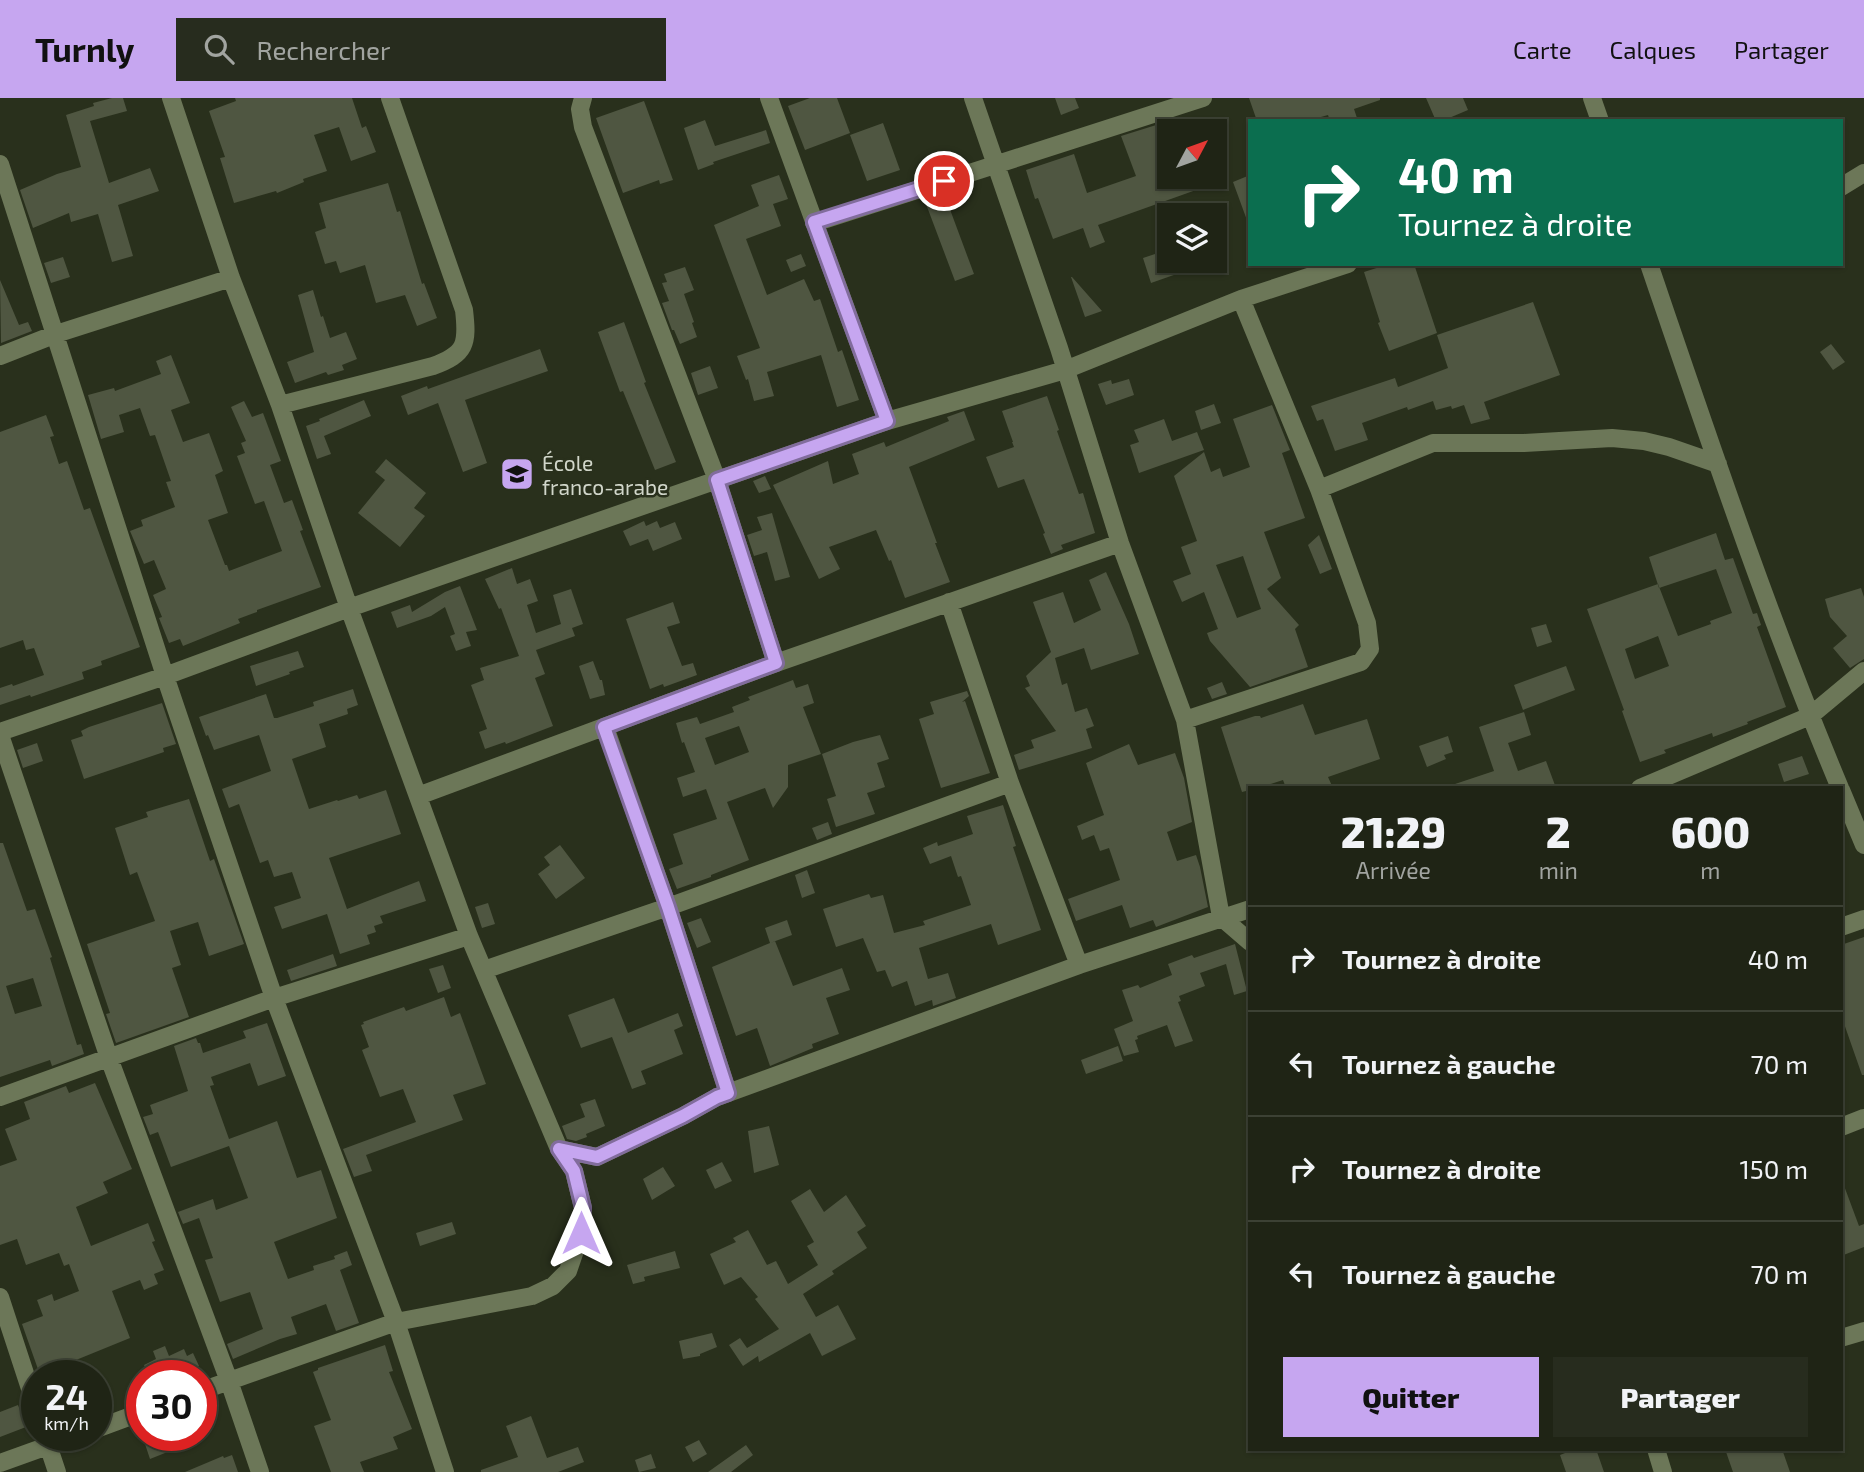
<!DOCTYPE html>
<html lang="fr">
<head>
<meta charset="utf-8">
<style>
	:root { --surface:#1f2415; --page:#272c1e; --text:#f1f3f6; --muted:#a1a4a0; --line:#3c4134; --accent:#c6a6f0 }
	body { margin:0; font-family:"Exo 2",sans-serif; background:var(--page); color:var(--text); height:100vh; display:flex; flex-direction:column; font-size:26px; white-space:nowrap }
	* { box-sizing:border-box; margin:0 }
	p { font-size:23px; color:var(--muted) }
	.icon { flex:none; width:38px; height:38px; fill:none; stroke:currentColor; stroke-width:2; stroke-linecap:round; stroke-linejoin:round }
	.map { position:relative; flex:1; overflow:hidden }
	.drawer { position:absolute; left:1248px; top:688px; width:595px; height:665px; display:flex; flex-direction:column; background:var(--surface); border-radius:0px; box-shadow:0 2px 5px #0004,0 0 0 2px var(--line) }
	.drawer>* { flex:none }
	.top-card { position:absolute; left:1248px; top:21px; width:595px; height:147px; border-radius:0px; box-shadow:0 2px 5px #0004,0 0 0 2px var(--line); background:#0b6e4f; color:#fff; overflow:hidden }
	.needle { width:46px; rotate:49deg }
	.tools { position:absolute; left:1157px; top:21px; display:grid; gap:14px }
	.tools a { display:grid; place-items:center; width:70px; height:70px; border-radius:0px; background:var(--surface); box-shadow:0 2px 5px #0004,0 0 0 2px var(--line); font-size:35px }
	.speed { position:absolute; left:21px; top:1262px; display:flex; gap:14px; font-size:35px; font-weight:700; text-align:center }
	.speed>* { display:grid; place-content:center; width:91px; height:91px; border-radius:50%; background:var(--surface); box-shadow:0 2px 5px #0004,0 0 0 2px var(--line); line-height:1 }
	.speed small { font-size:18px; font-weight:400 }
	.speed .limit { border:10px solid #d22; background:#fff; color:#111 }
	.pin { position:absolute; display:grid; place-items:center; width:60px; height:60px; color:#fff; margin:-30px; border:4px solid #fff; border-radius:50%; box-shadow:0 2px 7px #0007 }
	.me { position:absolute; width:77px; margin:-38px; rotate:0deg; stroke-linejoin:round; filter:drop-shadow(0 0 5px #0008) }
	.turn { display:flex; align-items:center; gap:24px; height:147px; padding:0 35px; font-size:32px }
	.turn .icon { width:91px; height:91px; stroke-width:2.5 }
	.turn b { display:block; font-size:49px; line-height:60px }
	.eta { display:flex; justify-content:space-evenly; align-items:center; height:119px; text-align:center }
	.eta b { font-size:42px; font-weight:800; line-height:49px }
	.primary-button { display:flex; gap:14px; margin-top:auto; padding:14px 35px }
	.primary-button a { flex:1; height:80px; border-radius:0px; background:var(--accent); color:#111; font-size:28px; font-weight:800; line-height:80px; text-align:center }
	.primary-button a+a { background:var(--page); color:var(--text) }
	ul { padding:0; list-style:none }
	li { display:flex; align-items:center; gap:21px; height:105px; padding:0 35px; border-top:2px solid var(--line) }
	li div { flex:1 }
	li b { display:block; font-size:26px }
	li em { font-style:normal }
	header { display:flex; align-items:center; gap:42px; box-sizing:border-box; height:98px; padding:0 35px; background:var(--accent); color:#111 }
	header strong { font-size:33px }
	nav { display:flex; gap:38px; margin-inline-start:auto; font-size:24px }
	.search { width:490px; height:63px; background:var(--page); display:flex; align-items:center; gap:18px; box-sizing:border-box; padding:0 24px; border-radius:0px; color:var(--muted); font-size:26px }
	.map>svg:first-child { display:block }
	.building { fill:#4f5641; fill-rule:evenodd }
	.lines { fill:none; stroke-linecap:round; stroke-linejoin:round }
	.minor { stroke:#6c7758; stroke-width:18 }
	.route-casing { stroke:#816c9c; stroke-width:18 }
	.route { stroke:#c6a6f0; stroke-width:12 }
	.labels { text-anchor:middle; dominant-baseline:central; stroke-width:5; stroke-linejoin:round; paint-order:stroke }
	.poi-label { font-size:21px; fill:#d1d6ca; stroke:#29301c; text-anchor:start }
</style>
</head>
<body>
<header>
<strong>Turnly</strong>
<div class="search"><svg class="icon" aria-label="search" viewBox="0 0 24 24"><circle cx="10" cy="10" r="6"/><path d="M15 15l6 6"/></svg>Rechercher</div>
<nav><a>Carte</a><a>Calques</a><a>Partager</a></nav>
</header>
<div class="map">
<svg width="1864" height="1374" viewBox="0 0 1864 1374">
	<rect width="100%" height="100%" fill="#29301c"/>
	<path class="building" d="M112,0H123L127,13L90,23L109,85L150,70L159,93L118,107L133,158L112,164L98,116L71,124L69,115L33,130L20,92L57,76L81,69L66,17L94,8L93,5Z
		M235,0H352L362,30L366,28L376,54L351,63L339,29L314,37L327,73L303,81L304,84L277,95L276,93L234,105L220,60L225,59L209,13L236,3Z
		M810,0H837L850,35L805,52L788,8Z
		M1055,0H1075L1079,10L1061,17Z
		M1249,0H1380V2L1354,11L1358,23H1330L1328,17L1307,23H1257Z
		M1426,0H1463L1468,12L1442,23H1436Z
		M644,3L673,82L660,86L659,82L623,95L596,20Z
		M705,22L715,48L766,32L770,45L713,64L714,66L698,72L684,30Z
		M1169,23V79H1191L1196,92L1098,127L1105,144L1090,150L1083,130L1053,141L1038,100L1035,101L1026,72L1074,56L1087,95L1136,78L1121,38Z
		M883,25L900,72L867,83L850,37Z
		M779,77L788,101L773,106L781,128L746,141L767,197L804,181L814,203L820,201L838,254L842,252L859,302L837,309L821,257L767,274L774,298L754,303L748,281L746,282L737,258L760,250L714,127L759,108L751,87Z
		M1250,77V125H1248L1233,84Z
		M388,85L397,114L400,113L422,186L424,185L437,220L417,228L405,197L376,205L365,167L340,175L336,163L325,166L315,134L326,130L319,105Z
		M945,98L974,176L955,183L926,106Z
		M1161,154L1163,157L1169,155V163H1208V165L1151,185L1143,160Z
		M801,156L806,168L791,174L786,162Z
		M63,159L70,179L51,185L44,165Z
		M1389,166H1414L1437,235L1389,253L1378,225L1380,224L1364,174Z
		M685,169L694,192L684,196L694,224L692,225L697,239L680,246L674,232H672L662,205L669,203L662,185L667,184L664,176Z
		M1071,179H1072L1102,213L1085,219Z
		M0,182L19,227L28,224L32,233L1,245Z
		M313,192L321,219L323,218L330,240L346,234L357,261L342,267L344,272L328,277L326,274L295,285L287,264L314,254L298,197Z
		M1533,204L1560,277L1484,304L1490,321L1471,326L1464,307L1452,311L1451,308L1436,312L1433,303L1408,312L1407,309L1362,325L1368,342L1335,353L1323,321L1317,323L1311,308L1395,280L1398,289L1448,270L1437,237Z
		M624,224L646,284L644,285L676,364L655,372L623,293L620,294L598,234Z
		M1831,246L1845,264L1833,272L1820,254Z
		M540,251L548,273L465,302L487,365L463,374L438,305L408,317L401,298L427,288L428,291Z
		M171,257L190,305L171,312L183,344L209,335L223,373L215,377L228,415L208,422L225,467H227L229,473L282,453L264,403L255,406L237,358L245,355L241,345L246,343L231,309L244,303L252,319L263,315L281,363L270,367L284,405L292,402L303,432L300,433L321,489L257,512V514L238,521L240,525L183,548L180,541L169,545L159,520L162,519L153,497L166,491L154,462L144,466L130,433L143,428L141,422L175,409L166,384L171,383L155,337L150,338L140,310L119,317L124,334L101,341L88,297L114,290L115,293L161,276L156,263Z
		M710,268L718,290L698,297L691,275Z
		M1129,281L1134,297L1106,307L1098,286L1111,282L1112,286Z
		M1047,298L1059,332L1057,333L1079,396L1083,395L1095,435L1061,447L1063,451L1051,456L1043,436L1045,435L1024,381L998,390L986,359L1014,349L1012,344H1013L1002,313Z
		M364,302L371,318L324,338L331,356L317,361L306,328L320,323L319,321Z
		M1214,306L1221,325L1201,332L1195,313Z
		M1272,307L1290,352L1282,355L1305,420L1264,434L1281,480L1267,491L1299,527L1295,531L1308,569L1250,589L1210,543L1207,535L1218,531L1204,494L1182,504L1173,483L1191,476L1181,449L1197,443L1174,378L1204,354L1211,374L1220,370L1223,379L1250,369L1233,321ZM1243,458L1261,511L1237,520L1216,467Z
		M964,313L975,342L909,369L937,445H935L950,484L905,500L891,462L889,463L876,432L829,449L840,471L819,481L773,387L828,363L833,386L859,376L852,356L884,344L886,349L949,323L947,319Z
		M46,317L54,338L50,339L59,366L67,363L84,412L90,410L140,549L101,563L102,567L82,574L84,581L31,599L30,597L0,607V590L12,586L13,588L44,577L34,550L26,552L23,542L0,550V334Z
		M1164,321L1172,343L1197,334L1204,352L1139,375L1130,347L1139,344L1134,332Z
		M386,361L426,395L414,410L425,418L400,449L358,415L385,382L375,374Z
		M765,378L771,391L759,395L753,383Z
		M772,415L790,479L775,483L767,454L754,458L747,437L762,432L757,419Z
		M644,423L646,428L657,423L660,430L675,424L682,441L653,453L648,441L630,448L623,433Z
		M1716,435L1725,462L1733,460L1753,516L1757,515L1761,527L1757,529L1786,609L1747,624L1748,626L1713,639L1712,635L1664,652L1666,655L1640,664L1622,613L1624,612L1587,511L1658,486L1678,538L1711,526L1710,523L1732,515L1716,471L1659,490L1649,459ZM1658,538L1669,568L1635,581L1625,551Z
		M1319,437L1332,471L1320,476L1308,447Z
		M512,470L517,486L530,481L538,503L527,507L536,535L561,526L553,497L571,491L583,526L572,530L575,538L536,552L545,576L535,580L553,628L506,646L505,644L485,651L479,634L487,631L471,587L484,582L480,570L519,558L501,510L499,511L485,481Z
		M1106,474L1129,526L1139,556L1091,572L1084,550L1055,560L1062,587L1067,585L1075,614L1087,610L1094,628L1086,631L1092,650L1019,672L1014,657L1034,650L1031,642L1056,633L1025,590L1030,588L1026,578L1051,554L1033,504L1063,494L1074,525L1101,512L1089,482Z
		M460,488L477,532L466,534L471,548L456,553L450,538L455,536L445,509L431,518L397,530L391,514L410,507L412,514L445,494Z
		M1861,490L1864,499V561L1850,570L1833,550L1847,538L1830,519L1825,501Z
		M673,504L680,525L667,529L682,568L693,565L697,577L664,589L663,586L650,591L626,521Z
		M1546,526L1552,544L1537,549L1531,530Z
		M298,553L304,569L289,574L290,576L256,588L250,568Z
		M593,563L600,582H602L605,597L590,601L579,568Z
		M1566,568L1575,592L1523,612L1514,587Z
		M793,582L796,590L808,586L814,605L803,609L821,656L788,667V689L773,710L765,690L727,704L749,762L711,777V779L677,791L669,771L683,766L673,736L717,721L706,691L683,699L677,680L695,674L684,644L682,645L676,625L697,619L700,626L734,614L732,609L750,602L748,599ZM739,628L749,654L715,667L705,640Z
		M1222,584L1227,596L1212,601L1207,590Z
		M353,591L358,607L347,611L348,616L319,626L326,649L292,661L309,711L337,702L338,703L357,697L359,701L386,692L401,736L329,760L347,811L419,783L426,803L380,818L383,825L374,828L376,834L367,837L370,846L340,856L327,816L282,831L274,809L301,800L292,774L274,779L268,762L260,765L239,706L229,710L222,691L271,673L259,637L214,652L208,637L206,638L199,619L266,596L274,620H277L314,608L313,604Z
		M967,593L969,598L962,604L965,603L990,675L941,690L919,621L934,616L930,604Z
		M162,605L176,646L163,650L164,654L84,681L71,642L83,638L81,633L89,629Z
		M1303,606L1315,637L1367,621L1380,661L1328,679L1333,690H1286L1283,682L1258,690H1250V692L1242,694L1221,629L1255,618H1260L1261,620Z
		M1524,614L1531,637L1508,645L1518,673L1546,663L1556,690H1452V687L1494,673L1479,629Z
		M880,637L889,661L877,665L885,689L867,695L875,716L836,729L827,701L836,698L822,656L853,644Z
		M1448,638L1453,654L1444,657L1446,661L1427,669L1419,648Z
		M37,645L43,663L23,670L17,652Z
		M1129,646L1138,667L1175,655L1184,680L1192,724L1167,734L1177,763L1196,757L1200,769L1208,809L1156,829L1153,822L1130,830L1122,807L1076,823L1068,801L1120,782L1109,750L1100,753L1094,737L1082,742L1077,728L1104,717L1086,665Z
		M1802,658L1809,676L1784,684L1778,666Z
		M189,701L210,763L214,761L244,846L209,858L198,824L170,833L181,867L172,870L189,919L116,945L106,916L110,915L87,846L155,823L137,774L130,777L115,730L148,719L146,714Z
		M1003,707L1016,748L1013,749L1041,832L998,847L991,826L919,850L928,881L948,875L956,900L933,908L932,902L915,908L907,883L892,889L885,872L877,874L863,840L836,849L823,811L869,796L871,800L883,797L894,835L925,827L923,823L971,807L961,778L958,779L951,758L930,766L923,750L937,744L938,748L973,736L967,718Z
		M828,724L832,736L817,742L812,730Z
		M0,745H3L27,813L35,811L52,859L50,860L77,947L81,946L84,956L52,968L50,962L0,979ZM33,880L42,908L15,916L6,888Z
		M560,747L585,780L556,801L538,776L550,767L544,759Z
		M807,772L815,795L802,800L795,777Z
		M488,805L495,826L482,830L475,809Z
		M701,820L711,844L697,850L687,825Z
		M787,822L792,837L770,845L765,830Z
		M1864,839V977H1862L1841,917V847Z
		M775,843L793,888L842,870L850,892L826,900L839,936L812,946L813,950L770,968L757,930L736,938L712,869Z
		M1235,846L1247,893L1234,897L1226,866L1200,875L1205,888L1179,898L1181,903L1178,904L1193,943L1175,949L1167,927L1137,938L1138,941L1135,942L1139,954L1124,958L1114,931L1133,923L1122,892L1138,887L1140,890L1172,877L1168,866L1192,857L1194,860Z
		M333,856L337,868L291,883L287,872Z
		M443,867L451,890L438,895L429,871Z
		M444,899L451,919L460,915L486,986L453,997L463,1022L366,1057L372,1073L354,1079L343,1051L416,1024L403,991L380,999L362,952L369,949L361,927L364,926L363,924L404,909L406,913Z
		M614,900L628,935L678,915L683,928L674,932L683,956L641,973L646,986L632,991L612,939L581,950L568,917Z
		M267,925L286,978L258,988L250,965L211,979L214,987L210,988L229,1041L277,1023L297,1080L321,1072L337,1120L274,1144L288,1181L314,1172L313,1168L335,1161L334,1158L347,1153L352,1167L340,1172L359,1225L336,1233L326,1206L291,1219L297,1236L280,1241L233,1261L227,1246L263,1231L250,1194L220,1204L205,1162L213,1160L199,1120L183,1126L178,1114L213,1101L216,1112L248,1100L229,1048L171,1069L158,1034L150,1037L143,1019L153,1016L150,1007L188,993L174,948L196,940L198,945H200L203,955L246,940L243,933Z
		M1118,948L1123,963L1086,976L1081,962Z
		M95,985L132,1071L103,1084L108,1095L76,1109L91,1148L148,1125L155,1143L152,1144L164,1172L154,1176L158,1186L144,1192L140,1182L112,1193L130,1240L76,1262L39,1274L22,1226L43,1218L37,1202L52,1196L54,1203L79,1193L69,1166L64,1168L59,1155L26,1167L17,1141L0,1147V1068L17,1062L5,1031L30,1021L24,1004L66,988L69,995Z
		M595,1001L605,1028L586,1036L587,1039L576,1043L567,1041L562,1028L585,1019L580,1006Z
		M769,1028L779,1067L754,1075L748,1033Z
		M722,1064L732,1083L715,1091L706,1072Z
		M663,1069L675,1088L652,1102L643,1081Z
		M1841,1085H1843L1859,1128L1864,1126V1149L1841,1158Z
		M810,1091L824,1114L846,1097L866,1128L857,1134L867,1150L832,1173L834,1176L803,1196L816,1219L838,1207L856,1241L822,1258L810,1235L759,1264L758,1258L743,1268L729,1247L740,1240L747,1250L779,1231L755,1201L758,1199L741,1179L724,1187L710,1156L736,1144L733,1140L748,1132L767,1167L776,1163L788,1186L818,1167L807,1148L814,1144L791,1103Z
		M452,1124L456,1136L420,1148L416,1135Z
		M675,1153L680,1170L644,1179L645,1183L633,1186L627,1167Z
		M712,1235L717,1249L700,1256V1258L683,1261L679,1243Z
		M385,1247L393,1273L389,1274L412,1331L393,1339L398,1351L360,1364L364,1374H331L314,1328L331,1322L313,1274L318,1272V1270Z
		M165,1248L169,1258L184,1251L187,1258L193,1255L199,1268L177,1278H149L144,1267L156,1261L153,1253Z
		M18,1307L26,1329L0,1339V1314Z
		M531,1318L547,1360L578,1349L584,1364L558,1374H481V1372L518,1359L506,1328Z
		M142,1337H170L175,1351L150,1361Z
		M699,1342L707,1356L693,1364L685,1349Z
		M746,1347L753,1357L731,1374H708Z
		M1575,1351H1596L1604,1374H1566L1560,1357Z
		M1725,1351H1782L1790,1374H1733Z
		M651,1356L656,1370L639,1374L635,1362Z
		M232,1357L238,1374H185L223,1358L224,1360Z"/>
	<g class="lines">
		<path class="minor" d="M171,0L231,180L280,307L349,510L469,838L559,1051L574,1073L583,1110L581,1135L568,1173L553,1188L532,1198L396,1224L201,1293
			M583,0L580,11L583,29L717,382L776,565
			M769,0L887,323
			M973,0L1059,250L1120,445L1185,622L1221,819L1250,844
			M1592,0L1600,23
			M0,66L165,578L274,900L396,1224L445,1374
			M1841,89L1864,75
			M814,125L1203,0
			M1649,166C1709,342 1768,518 1840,690
			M0,258L56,236L231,180
			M280,307L433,268C466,256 468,246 464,212L390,0
			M1319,391L1433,345H1524L1612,340L1644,343L1669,349L1718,366
			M949,504L1010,685L1079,867
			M1185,622L1361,564L1370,551L1367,525L1319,391L1241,201
			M605,629L668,809L728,995
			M0,634L165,578L349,510L887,323L1065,272L1241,201L1348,166
			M0,637L109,960L229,1283L260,1374
			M1640,690L1810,618L1864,573
			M1841,692L1864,747
			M418,698L776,565L1120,445
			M1841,829L1864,821
			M484,872L668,809L1010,685
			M0,999L274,900L469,838
			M1841,1029L1864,1020
			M559,1051L597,1059L683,1018L717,999L1079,867L1250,811
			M0,1199L37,1312
			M1841,1240L1864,1233
			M96,1331L142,1314
			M45,1338L57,1374
			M1656,1351L1663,1374
			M0,1365L78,1337"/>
	</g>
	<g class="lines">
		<defs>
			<path id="route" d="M581,1135L583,1110L574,1073L559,1051L597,1059L683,1018L717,999L728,995L668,809L604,629L776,565L717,382L887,323L814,124L944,83"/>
		</defs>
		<use href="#route" class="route-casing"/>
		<use href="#route" class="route"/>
	</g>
	<defs>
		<symbol id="school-square" viewBox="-11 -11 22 22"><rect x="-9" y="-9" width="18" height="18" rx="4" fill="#c6a6f0" stroke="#29301c"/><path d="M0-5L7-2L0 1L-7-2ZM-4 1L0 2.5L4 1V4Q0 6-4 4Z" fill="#111"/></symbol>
	</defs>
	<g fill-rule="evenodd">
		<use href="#school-square" x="498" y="357" width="38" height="38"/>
	</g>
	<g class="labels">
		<g class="poi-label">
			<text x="542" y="364">École<tspan x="542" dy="24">franco-arabe</tspan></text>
		</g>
	</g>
</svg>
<div class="tools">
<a><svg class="needle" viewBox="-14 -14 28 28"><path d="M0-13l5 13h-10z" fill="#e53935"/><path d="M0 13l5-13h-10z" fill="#a1a4a0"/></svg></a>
<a><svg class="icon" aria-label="layers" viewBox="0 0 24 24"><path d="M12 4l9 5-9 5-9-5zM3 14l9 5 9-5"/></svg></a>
</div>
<div class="speed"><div>24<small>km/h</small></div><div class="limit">30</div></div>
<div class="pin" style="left:944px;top:83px;background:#d93025"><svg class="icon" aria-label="arrive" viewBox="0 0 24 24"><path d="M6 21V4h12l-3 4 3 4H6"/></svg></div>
<svg class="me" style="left:581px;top:1135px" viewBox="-20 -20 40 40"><path d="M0-17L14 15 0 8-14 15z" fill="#c6a6f0" stroke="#fff" stroke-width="4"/></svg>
<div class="top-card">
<div class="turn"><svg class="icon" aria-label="right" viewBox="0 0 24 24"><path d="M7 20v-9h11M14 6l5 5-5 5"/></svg><div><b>40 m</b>Tournez à droite</div></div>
</div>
<section class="drawer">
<div class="eta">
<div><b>21:29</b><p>Arrivée</p></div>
<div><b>2</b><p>min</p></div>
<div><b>600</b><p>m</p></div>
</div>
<ul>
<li><svg class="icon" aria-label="right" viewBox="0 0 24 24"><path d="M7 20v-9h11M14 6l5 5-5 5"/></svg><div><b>Tournez à droite</b></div><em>40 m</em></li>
<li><svg class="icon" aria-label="left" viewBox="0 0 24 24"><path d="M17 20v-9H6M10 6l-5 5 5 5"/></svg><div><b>Tournez à gauche</b></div><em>70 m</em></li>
<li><svg class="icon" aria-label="right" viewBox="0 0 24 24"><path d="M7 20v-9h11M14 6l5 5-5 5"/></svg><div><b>Tournez à droite</b></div><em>150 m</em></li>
<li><svg class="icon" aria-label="left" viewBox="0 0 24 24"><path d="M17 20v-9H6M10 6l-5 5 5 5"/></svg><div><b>Tournez à gauche</b></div><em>70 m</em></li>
</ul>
<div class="primary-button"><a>Quitter</a><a>Partager</a></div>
</section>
</div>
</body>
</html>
